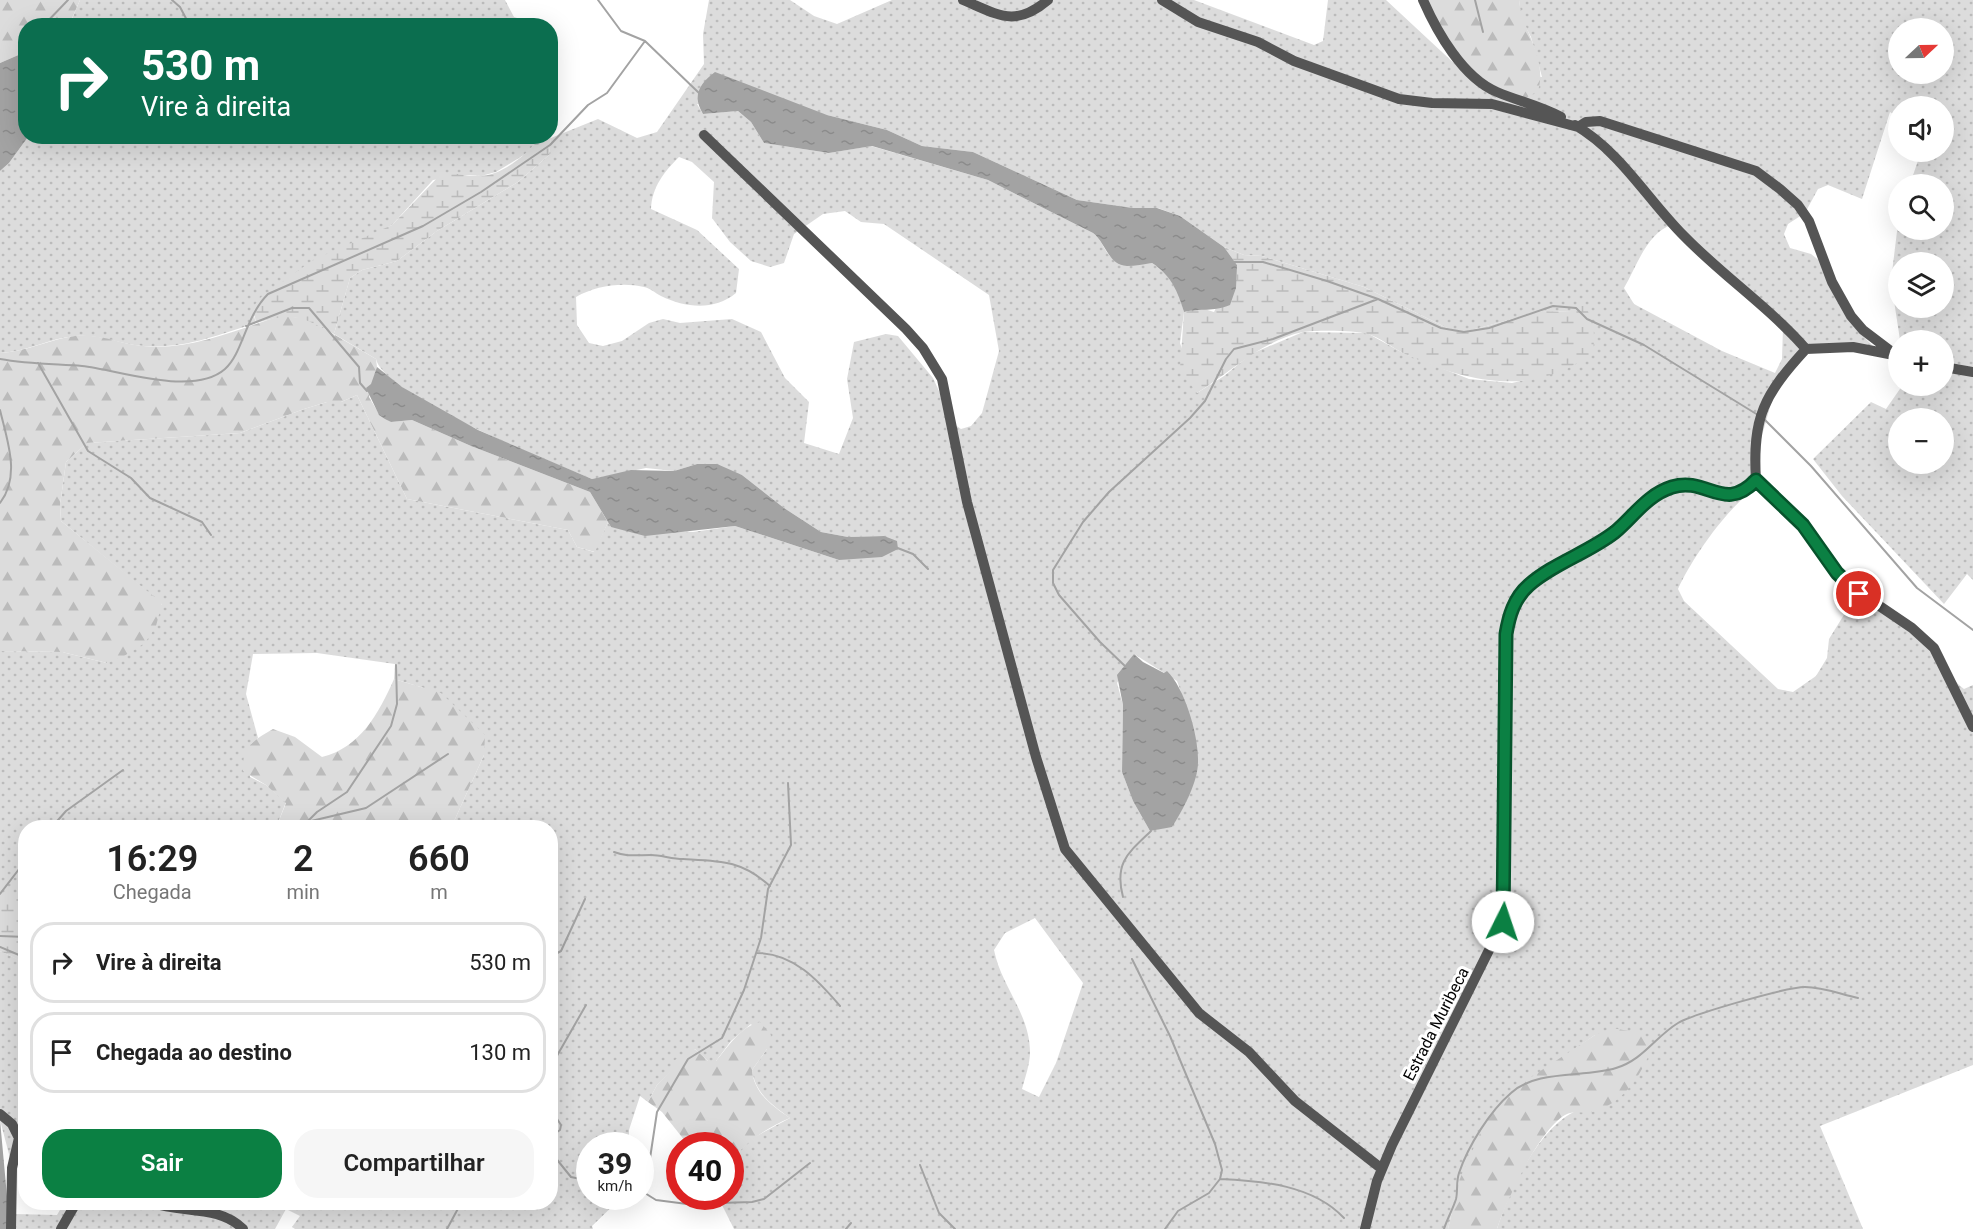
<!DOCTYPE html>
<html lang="pt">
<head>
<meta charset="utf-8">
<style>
	:root { --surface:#fff; --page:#f6f6f6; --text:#222; --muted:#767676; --line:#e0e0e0; --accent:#0b8043 }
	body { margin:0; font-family:Roboto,sans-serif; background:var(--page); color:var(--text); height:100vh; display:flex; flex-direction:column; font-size:22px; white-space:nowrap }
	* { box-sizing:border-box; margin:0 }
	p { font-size:20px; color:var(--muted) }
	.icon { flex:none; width:33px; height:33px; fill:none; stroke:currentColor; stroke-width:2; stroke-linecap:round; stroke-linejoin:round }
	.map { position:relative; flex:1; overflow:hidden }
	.drawer { position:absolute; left:18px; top:820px; width:540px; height:390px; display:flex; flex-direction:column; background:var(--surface); border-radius:24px; box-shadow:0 6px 24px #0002 }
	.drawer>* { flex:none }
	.guide { position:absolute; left:18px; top:18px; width:540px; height:126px; border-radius:24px; box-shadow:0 6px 24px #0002; background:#0b6e4f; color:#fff; overflow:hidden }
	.needle { width:39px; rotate:68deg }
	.controls { position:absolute; left:1888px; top:18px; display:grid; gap:12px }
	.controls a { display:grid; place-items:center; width:66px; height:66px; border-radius:50%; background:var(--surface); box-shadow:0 6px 24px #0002; font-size:30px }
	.speed { position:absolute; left:576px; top:1132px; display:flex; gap:12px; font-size:30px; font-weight:700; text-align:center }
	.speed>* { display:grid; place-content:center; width:78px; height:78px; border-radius:50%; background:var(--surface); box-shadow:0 6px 24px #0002; line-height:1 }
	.speed small { font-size:15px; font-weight:400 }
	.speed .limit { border:9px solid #d22; background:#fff; color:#111 }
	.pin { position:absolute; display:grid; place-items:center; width:51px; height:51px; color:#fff; margin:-26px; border:3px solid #fff; border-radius:50%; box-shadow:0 2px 6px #0007 }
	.me { position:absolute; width:66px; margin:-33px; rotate:4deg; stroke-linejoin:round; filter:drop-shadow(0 0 4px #0008) }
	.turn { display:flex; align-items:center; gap:21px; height:126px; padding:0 24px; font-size:27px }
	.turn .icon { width:78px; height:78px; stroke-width:2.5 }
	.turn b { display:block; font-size:42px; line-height:51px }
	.eta { display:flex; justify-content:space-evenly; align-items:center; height:102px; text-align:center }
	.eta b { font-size:36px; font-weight:600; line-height:42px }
	.button { display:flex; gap:12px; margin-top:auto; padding:12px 24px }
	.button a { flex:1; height:69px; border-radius:24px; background:var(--accent); color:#fff; font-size:24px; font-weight:600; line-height:69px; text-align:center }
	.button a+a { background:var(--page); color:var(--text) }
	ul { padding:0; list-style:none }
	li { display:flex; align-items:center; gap:18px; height:81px; margin:0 12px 9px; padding:0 12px; border:3px solid var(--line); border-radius:24px }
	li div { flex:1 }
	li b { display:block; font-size:22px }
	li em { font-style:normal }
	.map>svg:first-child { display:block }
	.grass { fill:url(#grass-dots); fill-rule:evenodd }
	.forest { fill:url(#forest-firs) }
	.wetland { fill:url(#wetland-marsh) }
	.water { fill:url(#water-ripples) }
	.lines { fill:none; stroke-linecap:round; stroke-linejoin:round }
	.stream { stroke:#a3a3a3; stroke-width:2 }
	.minor { stroke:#555; stroke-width:10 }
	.route-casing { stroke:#07532c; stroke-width:15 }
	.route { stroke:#0b8043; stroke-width:10 }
	.labels { text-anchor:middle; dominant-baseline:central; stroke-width:6; stroke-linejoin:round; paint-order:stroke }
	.street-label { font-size:16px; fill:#000; stroke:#fff }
</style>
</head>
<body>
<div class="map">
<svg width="1973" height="1229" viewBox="0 0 1973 1229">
	<defs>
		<pattern id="grass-dots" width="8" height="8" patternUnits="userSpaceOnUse" patternTransform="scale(1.5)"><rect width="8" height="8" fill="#dcdcdc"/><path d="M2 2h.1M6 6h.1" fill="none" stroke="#bbb" stroke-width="1.8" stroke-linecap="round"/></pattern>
		<pattern id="forest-firs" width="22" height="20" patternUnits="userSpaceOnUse" patternTransform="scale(1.5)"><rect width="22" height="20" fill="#dcdcdc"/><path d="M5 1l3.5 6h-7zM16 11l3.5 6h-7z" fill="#bbb"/></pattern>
		<pattern id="wetland-marsh" width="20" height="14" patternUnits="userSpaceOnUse" patternTransform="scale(1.5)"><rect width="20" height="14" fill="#dcdcdc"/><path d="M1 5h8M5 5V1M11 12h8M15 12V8" fill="none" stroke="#bbb"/></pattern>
		<pattern id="water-ripples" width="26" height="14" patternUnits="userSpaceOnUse" patternTransform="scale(1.5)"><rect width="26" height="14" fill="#a3a3a3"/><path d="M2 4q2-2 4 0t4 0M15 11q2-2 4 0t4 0" fill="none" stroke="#8b8b8b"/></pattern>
	</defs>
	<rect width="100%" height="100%" fill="#fff"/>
	<path class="grass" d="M80,0H505L514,17L533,23L532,26H69Z
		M709,0H790L814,16L837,24L892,0H1194L1314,45L1323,41L1328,0H1386L1457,66L1542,77L1531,37L1521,18L1519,0H1973V580L1967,574L1944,604L1842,496L1813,459L1871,402L1886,409L1902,386H1944V340H1900L1891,281L1899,215V230H1944V184H1910L1921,152H1944V106H1899V118L1890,112L1862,199L1828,185L1818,189L1805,213L1788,224L1784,234L1790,248L1811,254L1821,262L1855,328L1880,353L1812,350L1775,389L1756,457L1763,484C1732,500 1693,556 1678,589L1684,601L1778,689L1793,692L1816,676L1827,658L1829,639L1855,597C1878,607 1907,618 1925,636C1941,651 1945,675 1964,689L1973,685V1065L1820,1126L1863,1229H1497C1509,1191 1539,1126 1578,1110L1595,1035L1562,1058L1459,1181L1448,1229H734L718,1197H730L731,1160L751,1139L790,1118C772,1105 755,1093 752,1070L767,1049L751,1024L731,1041L716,1061H708L695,1049L657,1085L648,1102L640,1096L629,1130V1145L590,1146V1197H622L592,1226L593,1229H295L292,1227L300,1216L286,1209L275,1229H11L13,1214L57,1215L64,1203H550V828H451L484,755L424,688L394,679L395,664L317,653L253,654L246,694L258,738L251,744L250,777L266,785L286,802L276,828H26L25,895H0V651L62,652L107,663L162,604L61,521L60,505L66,462L87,443L240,433L304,409L327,402H341L357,395L407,499L568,530L577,547L594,552L608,522L611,527L693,532L735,526L839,560L884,536L848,537L821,532L784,508L742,475L697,464L674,471L646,468L592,479L580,474C544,459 384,395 376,359L334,334L350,278L362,270L397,261L437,231L518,182L549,155L551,138L598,119L637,138L657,132L704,64L703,34ZM1899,28H1944V74H1899ZM697,104L827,115L887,130L922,146L973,152L1077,200L1133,208H1158L1180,216L1224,247L1244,255L1262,256L1364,287L1447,328L1464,332L1542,311L1571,312L1552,374L1512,383L1469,379L1403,353L1367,333L1303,332L1251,354L1224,376L1197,393L1180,343L1184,312L1178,292L1164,271L1152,263C1137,264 1122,268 1110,256C1103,249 1103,241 1093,233L988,180L871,146L829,153L764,143L751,122L738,111L703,114ZM679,157L692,162L714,182L712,218L730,242L751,261L770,267L784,263L794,234L823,214L845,211L861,222L884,224L989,295L999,351L982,413L971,426L961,429L954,424L933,378L898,336L886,334L854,342L847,379L853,418L839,454L804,443L809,402L785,378L761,332L732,319L680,323L663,319L649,323L622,341L603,346L589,343L577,325L576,297C596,286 621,282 644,287C650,288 655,293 661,296C686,308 714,311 736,293L739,269L697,230L651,209C652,187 664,172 679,157ZM1672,225L1783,327L1782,359L1775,373L1722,351L1634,304L1624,288C1636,268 1647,232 1672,225ZM1899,262H1944V308H1899ZM1899,418H1944V464H1899ZM1134,654L1177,681C1198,739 1209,772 1172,826L1150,831L1133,801L1122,772L1123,705L1117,683ZM1035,918L1083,983L1056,1063L1039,1097L1022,1089C1025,1078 1030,1064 1030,1052C1030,1014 1001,986 994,950L1005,933Z
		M537,136L539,139L527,153L496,172L481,176L467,175L433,180L392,225L367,238L254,316L256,323C217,335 186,349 144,346C121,345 101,334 76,336C50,338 26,352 0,353V171L9,163L28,137Z
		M0,951L26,963L25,1157L10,1158L0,1120Z"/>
	<path class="forest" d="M0,0H80L69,25L26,26L25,57L23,53L0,63Z
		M1421,0H1519C1522,31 1548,58 1538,91L1515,104L1493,97L1457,66Z
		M280,316L306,318L376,359L377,367L369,397L379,414L391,422L412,420L471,446L590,492L608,522L595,552L577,547L568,530L407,499L357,395L341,402H327L304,409L240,433L87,443L66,462L60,505L61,521L162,603L156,626L145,643L124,656L107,663L62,652L0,651V353C26,352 50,339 75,336C100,333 119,344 143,346C190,351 235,330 280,316Z
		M394,679L441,693L485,735L484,755L451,828H276L286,803L266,785L243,771C242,746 253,741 273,729L295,737L322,757C360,748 379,713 394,679Z
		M760,1022L771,1035L767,1049L752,1070C754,1093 772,1106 790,1118C766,1128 748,1141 731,1160L730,1146H689L662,1112L648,1102L657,1085L673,1069V1061L695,1049L708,1061H716C728,1047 741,1026 760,1022Z
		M1612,1028L1640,1033L1652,1047C1642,1075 1622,1105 1592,1112C1582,1114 1575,1110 1565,1115C1539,1130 1506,1201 1497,1229H1448L1459,1181L1485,1122L1516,1087L1595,1035Z"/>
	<path class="wetland" d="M551,138L549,155L518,182L437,231L397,261L362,270L350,278L334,334C302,316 292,312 256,323L253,307L261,297L313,260L392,225L441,174C454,171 466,177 479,176C502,176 526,155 539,139Z
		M1224,247L1244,255L1262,256L1364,287L1447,328L1464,332L1542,311L1571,312L1583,304C1595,318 1595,334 1593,352C1535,399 1465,382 1403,353C1392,348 1380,337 1367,334C1356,330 1315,330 1303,332C1263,340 1231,372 1197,393L1180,369L1184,312L1201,308L1214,312L1237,265Z
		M0,895H25V963L0,951Z"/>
	<path class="water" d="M23,53L26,59V136L28,137L9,163L0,171V63Z
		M715,72L827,115L887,130L922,146L973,152L1077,200L1133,208H1157L1180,216L1224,247L1237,265L1236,288L1230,305C1212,312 1202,308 1184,312C1178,292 1171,275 1152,263C1144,264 1135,266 1127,266C1108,265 1106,243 1093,233L988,180L872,146L829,153L764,143L751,122L738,111L703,114C692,96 699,84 715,72Z
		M377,367L402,387L478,430L592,479L631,470L674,471L697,464H717L742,475L784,508L821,532L848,537L884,536L897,541L898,549L882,557L839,560L735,526L645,536L611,527L590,492L471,446L412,420L391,422L385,419L379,415L366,388L371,384Z
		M1134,654L1143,662L1164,673L1167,671C1185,688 1199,737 1198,762C1198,782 1183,810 1172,827L1150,831L1133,801L1122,772L1123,705L1117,675Z
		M0,1120L10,1229H0Z"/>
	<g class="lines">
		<path class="stream" d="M172,0L180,7L190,26
			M598,0L621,31L645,41L699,93
			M1475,0L1483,32
			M43,26L68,0
			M23,58L26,49
			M290,136L293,143
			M1232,262H1263L1327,281L1378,299L1441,328L1464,332L1489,328L1553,306L1576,308L1587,319L1644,345L1758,415
			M246,326L292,308H309L359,367L360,383L367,391
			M0,359C27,364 55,364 82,366C120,370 193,397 225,369C243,353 245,317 268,294L423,226L481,192L550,145L588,105L607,93L645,41
			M38,363L88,451L131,478L150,498L202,522L211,535
			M0,410C7,440 21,476 0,503
			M1765,420L1811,466L1917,588L1973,630
			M895,547L913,554L928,569
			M1126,667L1100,642L1059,595L1053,583V570L1083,522L1109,492L1190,418L1205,401L1226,359L1234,349L1273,339L1378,299
			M307,822L366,808L448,754
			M51,828L66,811L123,770
			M301,828L317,812L347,792L391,726L397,704L396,665
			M614,852C627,857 637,855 651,855C661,855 672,859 683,859C720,861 741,860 770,886
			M0,894L26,860
			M1123,897C1114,863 1128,853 1151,831
			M0,936L26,937
			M0,947L26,958
			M757,953C793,953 818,980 840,1006
			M550,957L561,951L585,899
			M1132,959L1170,1036L1215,1144L1222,1170L1220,1179L1209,1193L1178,1211L1165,1229
			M550,1068L586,1005
			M550,1108L561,1125L560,1130L550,1137
			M550,1151L571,1177L590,1181
			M920,1165L939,1213L955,1229
			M640,1173L649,1165L657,1112L688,1059L722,1038L744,990L761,938L768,889L791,845L788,783
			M1220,1179C1263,1181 1313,1185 1344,1218
			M640,1190L656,1200L687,1204L752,1202L764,1199L810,1163
			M447,1229L461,1203
			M846,1229L851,1223
			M1444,1229C1447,1219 1453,1209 1456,1199C1458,1190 1456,1182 1459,1173C1468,1146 1490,1111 1511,1093C1537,1069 1584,1078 1616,1068C1643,1060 1655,1037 1678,1023C1693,1014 1787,987 1805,987C1823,987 1840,994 1858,998"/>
		<path class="minor" d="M963,0C999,15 1015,28 1048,0
			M1162,0L1198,22L1258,42L1294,61L1399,99L1432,103L1492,104L1578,127L1586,122L1600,121L1756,171L1780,189L1798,205L1809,221L1832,282L1851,316L1863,330L1892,352
			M1423,0C1437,32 1463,78 1497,92C1518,101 1541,106 1561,117
			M1575,125C1621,152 1647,199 1684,236C1723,276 1769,307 1806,349
			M704,135L906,329L923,348L942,379L967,502L1036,757L1065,849L1199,1013L1249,1052L1295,1101L1382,1169
			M1944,367L1973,372
			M1756,480L1803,525L1847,584L1912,628L1934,648L1973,727
			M0,1114L12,1124L19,1138L12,1168L11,1229
			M153,1203C181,1213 220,1205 243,1229
			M61,1229L76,1203
			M1365,1229L1377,1181L1392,1145L1503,922L1504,656C1506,634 1507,612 1520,595C1544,565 1586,555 1615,532C1634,516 1648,494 1672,487C1707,476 1725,514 1756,480C1752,417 1764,395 1806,349L1853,347L1899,356"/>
	</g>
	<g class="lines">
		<defs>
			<path id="route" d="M1503,922L1506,634C1509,616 1514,598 1529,585C1554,563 1588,553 1615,532C1634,516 1647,495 1672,487C1707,476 1724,514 1756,480L1803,525L1837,573L1859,594"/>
		</defs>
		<use href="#route" class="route-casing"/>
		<use href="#route" class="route"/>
	</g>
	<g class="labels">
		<g class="street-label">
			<text transform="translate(1436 1024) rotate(-63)">Estrada Muribeca</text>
		</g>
	</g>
</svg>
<div class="controls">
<a><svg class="needle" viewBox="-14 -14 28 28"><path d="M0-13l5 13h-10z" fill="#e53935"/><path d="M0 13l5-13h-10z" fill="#767676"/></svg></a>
<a><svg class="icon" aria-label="sound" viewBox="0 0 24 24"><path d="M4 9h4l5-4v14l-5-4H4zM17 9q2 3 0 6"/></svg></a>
<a><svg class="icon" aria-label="search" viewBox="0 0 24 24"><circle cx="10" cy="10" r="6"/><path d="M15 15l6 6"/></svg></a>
<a><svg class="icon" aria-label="layers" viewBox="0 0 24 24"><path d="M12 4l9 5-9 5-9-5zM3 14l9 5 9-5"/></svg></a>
<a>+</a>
<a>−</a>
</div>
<div class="speed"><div>39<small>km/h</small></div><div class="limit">40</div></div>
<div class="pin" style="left:1859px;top:594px;background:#d93025"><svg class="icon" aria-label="arrive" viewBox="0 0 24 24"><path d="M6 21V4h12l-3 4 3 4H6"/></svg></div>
<svg class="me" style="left:1503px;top:922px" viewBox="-20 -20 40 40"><circle r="19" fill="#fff"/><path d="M0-13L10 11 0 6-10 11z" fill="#0b8043"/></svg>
<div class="guide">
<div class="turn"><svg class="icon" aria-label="right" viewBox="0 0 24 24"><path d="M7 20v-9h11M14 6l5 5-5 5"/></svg><div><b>530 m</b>Vire à direita</div></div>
</div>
<section class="drawer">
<div class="eta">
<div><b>16:29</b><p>Chegada</p></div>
<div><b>2</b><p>min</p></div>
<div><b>660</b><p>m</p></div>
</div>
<ul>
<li><svg class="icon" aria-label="right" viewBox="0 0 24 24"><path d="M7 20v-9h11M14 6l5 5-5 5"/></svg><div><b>Vire à direita</b></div><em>530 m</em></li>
<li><svg class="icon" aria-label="arrive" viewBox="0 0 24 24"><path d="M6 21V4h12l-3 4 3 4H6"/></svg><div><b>Chegada ao destino</b></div><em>130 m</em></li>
</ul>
<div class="button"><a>Sair</a><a>Compartilhar</a></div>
</section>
</div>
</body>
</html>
